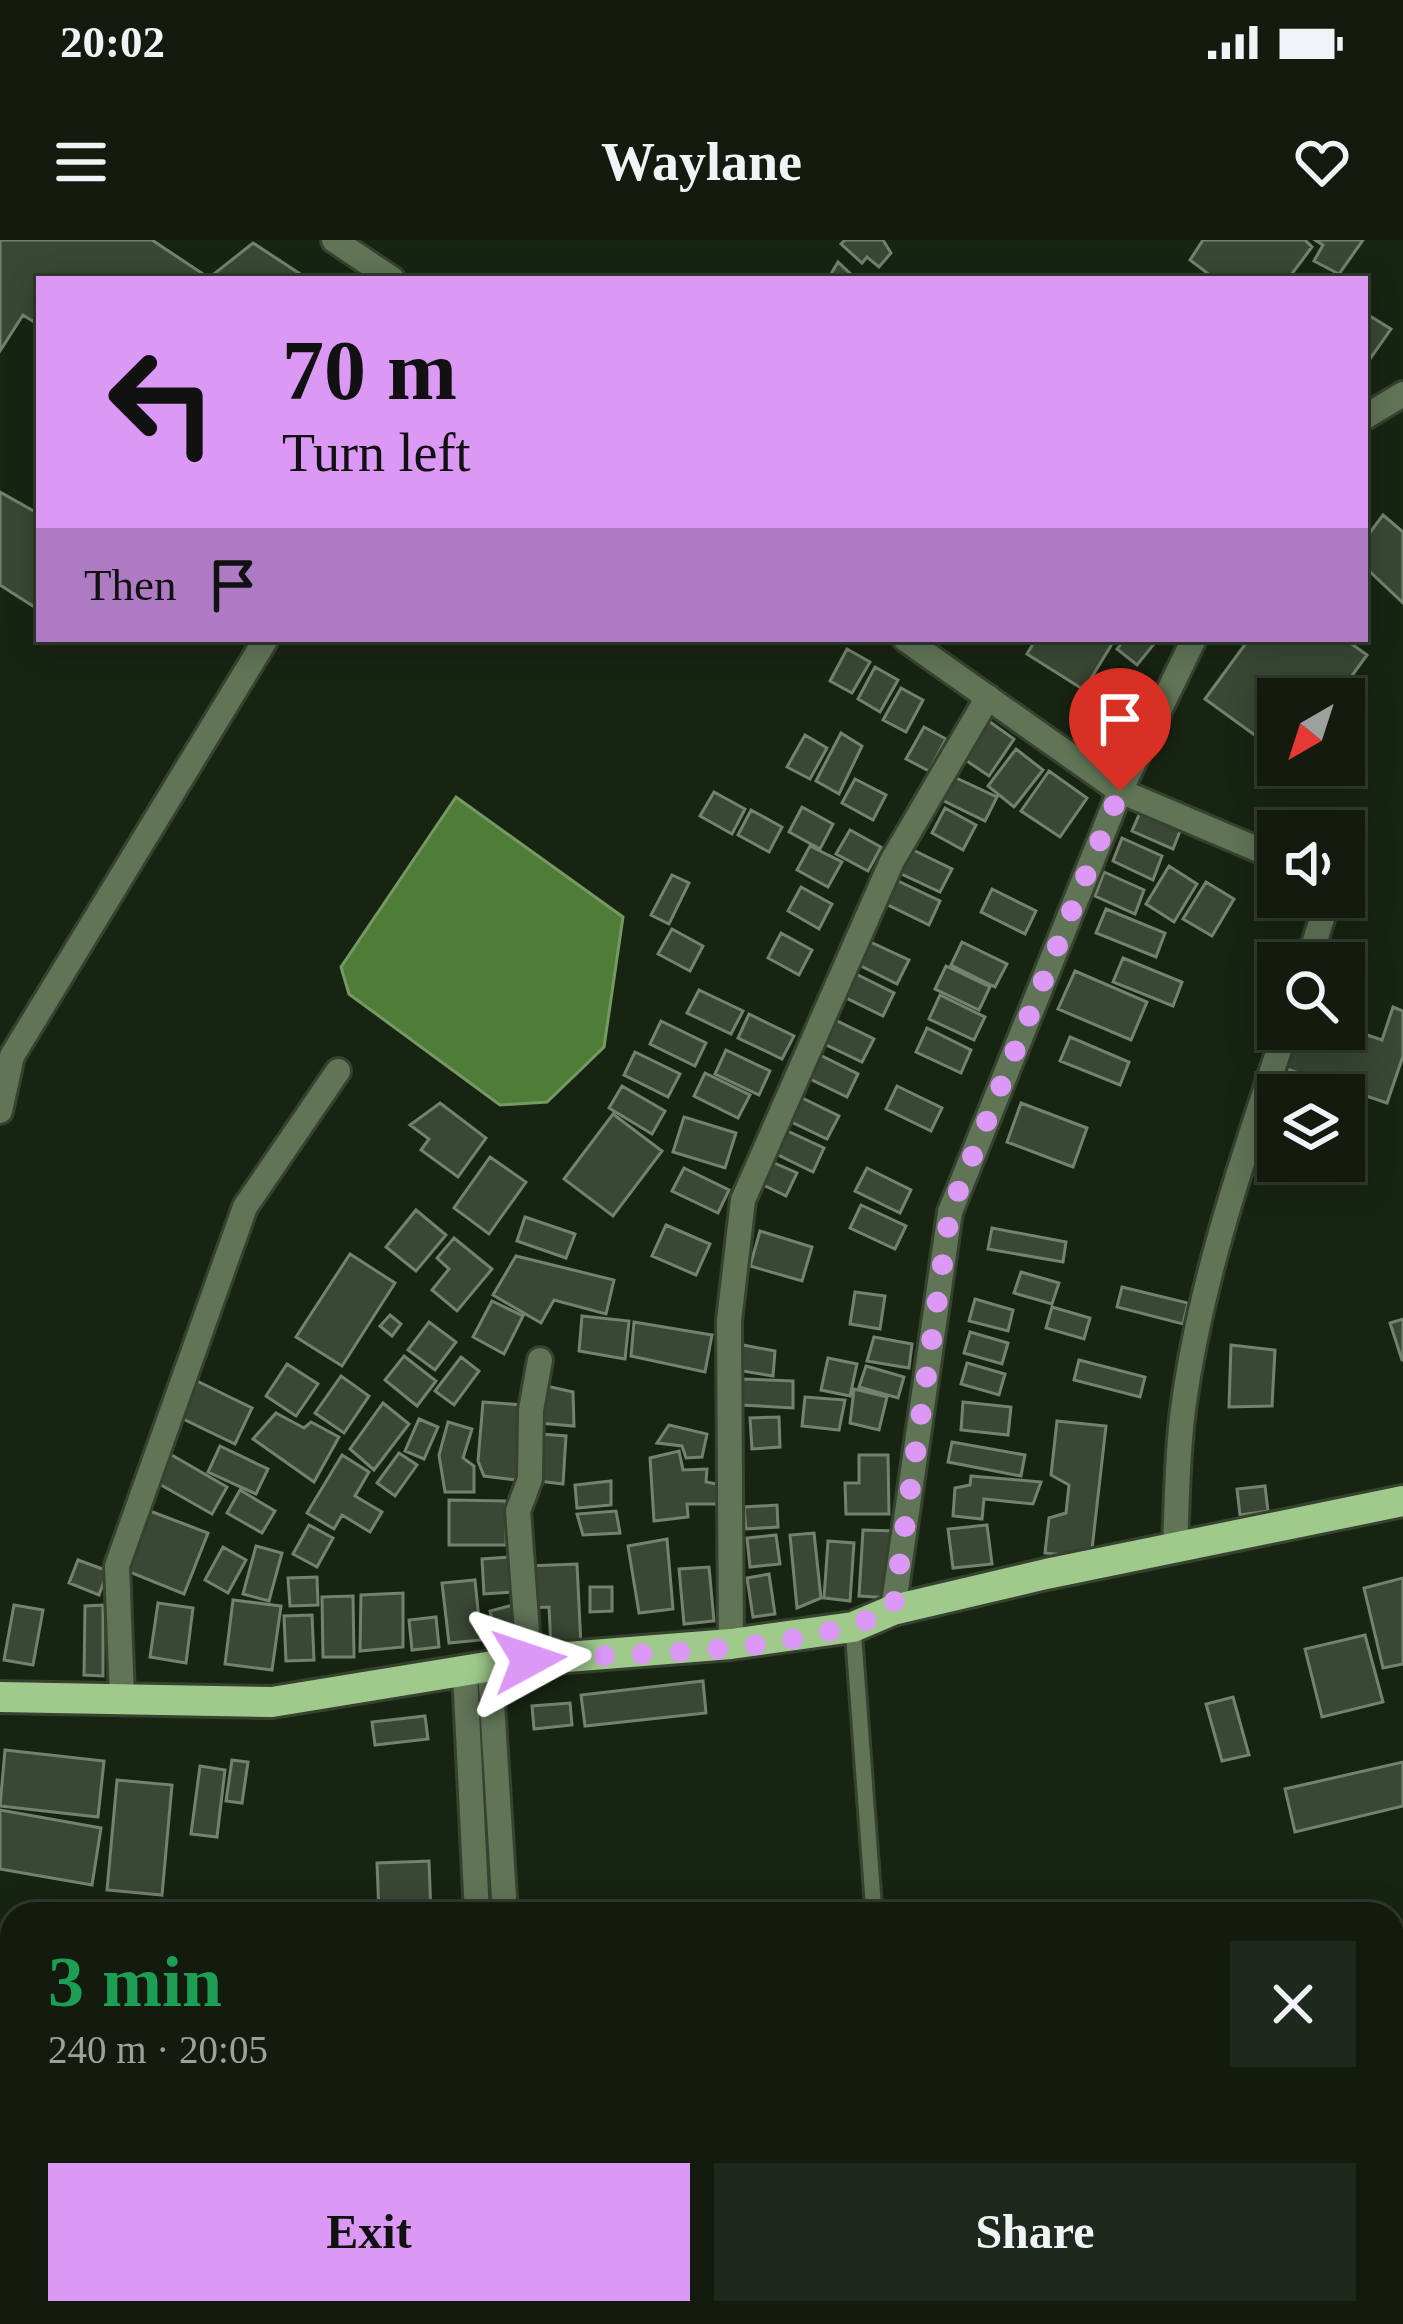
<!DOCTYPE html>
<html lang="en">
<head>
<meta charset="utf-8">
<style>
	:root { --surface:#121b0e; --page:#1f281c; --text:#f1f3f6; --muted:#9ca19e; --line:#31392e; --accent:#db99f5 }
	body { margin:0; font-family:"Times New Roman",serif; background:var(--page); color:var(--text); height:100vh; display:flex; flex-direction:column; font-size:45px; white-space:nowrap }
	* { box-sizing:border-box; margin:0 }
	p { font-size:39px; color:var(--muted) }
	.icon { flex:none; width:66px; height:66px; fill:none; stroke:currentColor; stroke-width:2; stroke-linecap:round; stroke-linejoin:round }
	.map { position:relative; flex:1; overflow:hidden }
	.side { position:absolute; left:0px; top:1662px; width:1404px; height:423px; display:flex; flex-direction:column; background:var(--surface); border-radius:36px 36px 0 0; box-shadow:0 6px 30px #0003,0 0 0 3px var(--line) }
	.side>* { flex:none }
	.hud { position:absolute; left:36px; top:36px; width:1332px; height:366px; border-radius:0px; box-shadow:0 6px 30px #0003,0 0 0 3px var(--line); background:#db99f5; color:#111; overflow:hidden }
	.needle { width:78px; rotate:219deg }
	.controls { position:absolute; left:1257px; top:438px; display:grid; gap:24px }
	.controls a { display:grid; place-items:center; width:108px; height:108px; border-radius:0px; background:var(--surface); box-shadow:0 6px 30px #0003,0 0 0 3px var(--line); font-size:60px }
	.pin { position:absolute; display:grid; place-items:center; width:102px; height:102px; color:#fff; margin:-123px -51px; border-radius:50% 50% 50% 0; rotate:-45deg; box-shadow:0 0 12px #0007 }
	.pin .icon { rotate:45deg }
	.me { position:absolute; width:132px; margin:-66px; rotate:85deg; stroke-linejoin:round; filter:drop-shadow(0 0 9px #0008) }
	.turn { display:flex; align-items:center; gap:42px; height:252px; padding:0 48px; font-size:54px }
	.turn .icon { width:156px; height:156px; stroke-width:2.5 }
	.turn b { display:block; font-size:84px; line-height:102px }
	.then { display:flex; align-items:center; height:114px; padding:0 48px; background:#0003; gap:24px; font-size:45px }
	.round { display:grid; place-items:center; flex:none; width:126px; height:126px; border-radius:0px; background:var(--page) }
	.headline { display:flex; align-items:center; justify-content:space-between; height:204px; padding:0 48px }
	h1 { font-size:72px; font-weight:800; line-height:90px; color:#1e9e55 }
	.cta { display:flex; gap:24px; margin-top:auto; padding:24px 48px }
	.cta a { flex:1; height:138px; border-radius:0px; background:var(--accent); color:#111; font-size:48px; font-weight:800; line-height:138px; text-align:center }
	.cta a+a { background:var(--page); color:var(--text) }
	.status { display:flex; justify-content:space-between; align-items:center; height:84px; padding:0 60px; background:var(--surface); direction:ltr }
	.status svg { height:33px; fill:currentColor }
	header { display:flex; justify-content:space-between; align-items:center; height:156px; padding:0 48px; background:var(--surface); font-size:54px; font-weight:800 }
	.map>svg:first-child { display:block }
	.water { fill:#4f7d37; stroke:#769964; stroke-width:3 }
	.building { fill:#394733; stroke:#73826c; stroke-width:3 }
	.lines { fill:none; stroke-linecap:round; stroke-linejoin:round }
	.service-casing { stroke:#364130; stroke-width:21 }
	.minor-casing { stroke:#364130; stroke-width:30 }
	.primary-casing { stroke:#364130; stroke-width:36 }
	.service { stroke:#607456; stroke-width:15 }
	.minor { stroke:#607456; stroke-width:24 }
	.primary { stroke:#9fca8c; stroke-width:30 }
	.route { stroke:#db99f5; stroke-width:21; stroke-dasharray:0 37.8 }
</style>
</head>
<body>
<div class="status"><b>20:02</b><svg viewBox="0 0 49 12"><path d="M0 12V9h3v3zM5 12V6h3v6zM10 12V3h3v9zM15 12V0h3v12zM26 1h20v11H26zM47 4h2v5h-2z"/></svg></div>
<header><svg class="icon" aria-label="menu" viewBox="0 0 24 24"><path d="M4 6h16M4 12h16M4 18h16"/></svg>Waylane<svg class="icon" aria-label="heart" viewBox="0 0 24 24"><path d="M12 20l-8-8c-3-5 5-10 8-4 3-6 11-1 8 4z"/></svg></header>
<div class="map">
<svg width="1403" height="2084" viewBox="0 0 1403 2084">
	<rect width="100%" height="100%" fill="#182412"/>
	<path class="water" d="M456,557L623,677L604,807L547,862L500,865L349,754L341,727Z"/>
	<path class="building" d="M0,0H152L209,38L253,3L308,39H39V85L23,75L0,111Z
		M845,0H883L891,13L879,27L867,17L862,23L841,4Z
		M1203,0H1305L1312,7L1288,39H1215L1190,20Z
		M1315,0H1363L1339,34L1314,21L1323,5Z
		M838,22L855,38V39H828Z
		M1365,73L1391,89L1365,126Z
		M0,252L39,274V370L0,345Z
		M1383,275L1403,292V363L1365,327V299Z
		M1036,399H1115L1084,450L1027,414Z
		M1125,399H1158L1137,425L1117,409Z
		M1249,399H1345L1367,415L1335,459H1278V512L1205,459Z
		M847,409L870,422L852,453L830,441Z
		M875,427L898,440L880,472L858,459Z
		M1112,431L1132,452L1121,469L1091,449L1099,436L1106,441Z
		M901,448L923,460L906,492L883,480Z
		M1098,462L1127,477L1118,495L1089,479Z
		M983,477L1014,499L989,536L958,515Z
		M924,487L946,499L929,531L906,519Z
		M841,493L862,506L839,554L816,541Z
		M805,495L827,508L810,539L787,527Z
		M1016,509L1043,530L1014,567L988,546Z
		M1049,531L1087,558L1060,597L1021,571Z
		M952,536L997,557L985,581L940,559Z
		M855,539L886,555L873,580L842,563Z
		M714,552L745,569L732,594L700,576Z
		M802,567L833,584L820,609L789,592Z
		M945,568L976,585L963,610L932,593Z
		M1142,568L1182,586L1173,609L1132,591Z
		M751,570L782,587L769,612L738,595Z
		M850,590L881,607L868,631L836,614Z
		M1122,598L1162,616L1153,640L1113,621Z
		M810,606L842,622L828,647L797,630Z
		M907,607L952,629L940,652L895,631Z
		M1169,626L1197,644L1174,682L1146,664Z
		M1104,632L1144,650L1135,674L1095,656Z
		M672,635L689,643L669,684L651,675Z
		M896,640L940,661L929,685L884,663Z
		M1206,642L1234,659L1212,696L1183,679Z
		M801,647L832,664L819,689L788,671Z
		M992,649L1036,671L1025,694L981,672Z
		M1106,669L1165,693L1156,717L1096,693Z
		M672,689L703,706L690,731L658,714Z
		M781,693L812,710L799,735L768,718Z
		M864,699L909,720L897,744L853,722Z
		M962,702L1007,724L995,747L951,725Z
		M1123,718L1182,742L1173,766L1113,742Z
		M946,726L990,747L979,770L935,749Z
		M850,731L894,753L883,776L838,754Z
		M1075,731L1147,762L1131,800L1058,769Z
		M699,750L743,771L731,794L687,773Z
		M940,755L985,777L974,800L929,779Z
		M1393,767L1403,771V816L1387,863L1284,828L1297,789L1344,787L1382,800Z
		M749,774L794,796L782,819L738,798Z
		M829,777L874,799L862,822L818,801Z
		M661,781L706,803L695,826L650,804Z
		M927,788L971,810L961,833L916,812Z
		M1070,797L1129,822L1120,845L1060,821Z
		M726,810L770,831L759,855L715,834Z
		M635,812L680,834L668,857L624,835Z
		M814,812L858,834L847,857L802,835Z
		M705,833L750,855L738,878L694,856Z
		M622,846L665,871L652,894L609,868Z
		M897,846L942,868L931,891L886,869Z
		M794,854L839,876L827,899L783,878Z
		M440,863L486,898L458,937L421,910L429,899L410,885Z
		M1021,863L1087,888L1073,927L1007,902Z
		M613,874L662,911L613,976L564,939Z
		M684,877L736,893L725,928L673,912Z
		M779,887L824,908L813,932L768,910Z
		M490,917L526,942L489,994L454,968Z
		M770,921L797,933L786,956L759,943Z
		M684,928L729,950L718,973L672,951Z
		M867,928L911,950L900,973L855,951Z
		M861,965L906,986L895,1009L850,988Z
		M416,970L446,995L416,1031L386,1007Z
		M525,977L575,994L566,1018L517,1001Z
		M666,985L710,1004L696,1035L652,1016Z
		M992,988L1066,1002L1063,1022L988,1009Z
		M760,991L812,1007L802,1041L750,1026Z
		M454,998L492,1029L457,1071L432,1050L449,1029L437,1018Z
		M350,1014L395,1043L342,1126L296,1097Z
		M516,1016L614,1040L606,1074L554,1060L541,1083L493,1055Z
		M1021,1032L1059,1043L1052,1064L1014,1053Z
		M1122,1047L1188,1063L1183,1084L1117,1067Z
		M855,1052L885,1056L880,1089L850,1084Z
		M975,1059L1013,1070L1008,1091L969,1081Z
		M492,1061L523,1076L504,1114L473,1097Z
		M1052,1067L1090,1078L1084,1099L1046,1088Z
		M390,1075L401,1084L392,1096L380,1086Z
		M582,1076L629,1081L625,1119L579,1111Z
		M1403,1079V1120H1402L1390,1083Z
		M429,1082L456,1102L435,1130L408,1110Z
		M634,1082L712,1095L705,1132L631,1116Z
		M970,1092L1008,1103L1002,1124L964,1113Z
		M874,1097L912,1104L909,1128L867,1121Z
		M743,1105L775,1111L773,1136L737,1130Z
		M1231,1105L1275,1110L1272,1166L1229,1167Z
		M404,1116L436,1141L417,1166L385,1140Z
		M461,1117L479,1131L454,1165L435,1151Z
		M828,1118L857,1124L850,1156L821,1150Z
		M1079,1120L1145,1137L1140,1157L1074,1140Z
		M967,1123L1005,1134L999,1155L961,1144Z
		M287,1124L318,1144L296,1176L266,1156Z
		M866,1126L904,1137L898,1158L859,1147Z
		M341,1136L369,1156L344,1193L315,1173Z
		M742,1139L793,1141V1168L741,1165Z
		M197,1141L252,1168L235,1204L179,1177Z
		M542,1145L573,1152L574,1186L537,1183Z
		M854,1149L887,1157L879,1190L850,1183Z
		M805,1157L845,1160L839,1190L802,1186Z
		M483,1162L523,1165L516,1240L484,1236L478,1221Z
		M963,1162L1011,1167L1008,1195L961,1190Z
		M383,1163L409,1184L374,1230L350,1209Z
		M276,1173L304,1188L311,1182L339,1197L314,1242L253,1199Z
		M779,1177L780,1207L752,1209L750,1178Z
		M419,1179L438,1187L424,1219L405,1211Z
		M1057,1181L1106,1186L1091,1318L1045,1313L1049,1278L1066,1273L1069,1245L1051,1235Z
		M448,1182L472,1189L463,1218L474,1226V1252H445L439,1215Z
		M669,1185L707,1194L702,1217L686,1218L682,1206L657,1203Z
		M541,1194L566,1196L563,1244L538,1241Z
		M952,1202L1025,1215L1021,1236L948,1222Z
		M220,1206L268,1229L256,1254L208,1232Z
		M679,1211L683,1230L707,1229L706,1242L717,1244L718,1264H687L688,1277L654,1281L650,1218Z
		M399,1213L417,1225L395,1256L377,1243Z
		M170,1214L227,1247L212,1274L154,1241Z
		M342,1215L369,1232L355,1256L382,1272L370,1292L342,1275L334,1289L307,1273Z
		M859,1215H888L889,1274H846L845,1243H859Z
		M971,1236L1041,1242L1033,1264L984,1259L982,1279L953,1276L955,1248L970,1245Z
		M611,1241V1265L577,1268L575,1245Z
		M1265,1246L1268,1271L1240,1275L1237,1249Z
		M240,1250L275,1271L262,1293L227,1273Z
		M449,1260L506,1261V1305H449Z
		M777,1265L778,1287L746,1289L744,1267Z
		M150,1271L208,1293L184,1354L127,1331Z
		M616,1271L620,1293L583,1295L577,1274Z
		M309,1285L333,1298L317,1327L293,1314Z
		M987,1285L992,1324L953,1328L948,1289Z
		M863,1290L895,1291L892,1358L859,1356Z
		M814,1293L821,1358L797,1368L790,1295Z
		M776,1295L780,1324L750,1327L747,1298Z
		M667,1299L673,1369L639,1373L628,1306Z
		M828,1301L854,1303L850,1361L824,1358Z
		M256,1306L282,1313L269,1361L243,1354Z
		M223,1307L246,1320L228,1353L205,1340Z
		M511,1317L513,1352L484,1354L482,1319Z
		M78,1320L108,1331L99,1355L69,1343Z
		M577,1324L581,1406L551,1407L549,1367L530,1368L528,1326Z
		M709,1327L714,1381L684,1384L679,1329Z
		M769,1334L775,1374L753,1377L747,1338Z
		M317,1337L318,1365L290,1366L288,1338Z
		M1403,1338V1424L1383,1428L1364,1348Z
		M475,1340L481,1400L449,1403L442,1343Z
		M590,1347H612V1371L590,1372Z
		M403,1353V1407L360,1411L361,1355Z
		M353,1356L354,1417H323L322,1357Z
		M233,1360L281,1366L272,1430L225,1424Z
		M158,1363L193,1368L186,1423L150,1417Z
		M14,1365L43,1370L33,1425L4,1420Z
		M103,1365V1436L84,1435L85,1366Z
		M513,1365L522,1406L499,1411L490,1371Z
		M312,1375L314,1420L286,1421L284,1376Z
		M436,1377L439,1407L412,1410L409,1380Z
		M1365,1395L1383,1462L1322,1477L1305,1409Z
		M703,1441L706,1473L585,1486L581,1455Z
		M1233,1457L1249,1515L1222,1521L1206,1464Z
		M570,1463L572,1485L534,1489L532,1466Z
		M425,1476L428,1499L375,1505L372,1482Z
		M5,1510L104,1521L98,1577L0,1566Z
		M232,1520L248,1522L242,1563L226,1561Z
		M1403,1522V1566L1295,1592L1285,1549Z
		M200,1526L225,1530L217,1597L191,1594Z
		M117,1540L172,1545L162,1655L107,1650Z
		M0,1570L101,1588L92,1645L0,1629Z
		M429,1621L431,1674H379L377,1623Z
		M1392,1805L1403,1835V2009L1392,2013Z
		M790,2073H866L867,2080L791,2084Z
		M1183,2073L1232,2074V2084H1183Z"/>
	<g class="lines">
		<defs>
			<path id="service" d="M853,1387L874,1674
				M0,2045L12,2048
				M90,2073L105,2084
				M904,2073L905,2084"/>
			<path id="minor" d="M334,0L392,39
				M1365,177L1403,154
				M1194,399L1120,551L1278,618
				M1308,723L1325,669L1323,657
				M0,871L12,816L266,399
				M1175,1307C1177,1262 1177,1215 1183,1170C1200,1040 1245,912 1286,789
				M893,1370L950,972L1120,551L905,399
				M731,1404L729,1081L743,960L892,621L988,457
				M529,1420L518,1271L530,1239L531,1170L540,1120
				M490,1430L505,1674
				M465,1433L477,1674
				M122,1456L117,1326L245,967L338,831
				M1076,2073L1125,2084"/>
			<path id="primary" d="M0,1457L272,1462L529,1420L731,1404L853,1387L893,1370L1046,1334L1403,1261"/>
		</defs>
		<use href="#service" class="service-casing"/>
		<use href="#minor" class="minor-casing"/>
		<use href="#primary" class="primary-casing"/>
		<use href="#service" class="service"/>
		<use href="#minor" class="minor"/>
		<use href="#primary" class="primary"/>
	</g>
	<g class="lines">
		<path class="route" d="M529,1420C646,1411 784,1417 893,1370L950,972L1120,551"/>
	</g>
</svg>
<div class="controls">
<a><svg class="needle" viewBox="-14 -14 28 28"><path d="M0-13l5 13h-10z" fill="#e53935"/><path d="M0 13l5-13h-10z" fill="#9ca19e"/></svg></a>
<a><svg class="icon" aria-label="sound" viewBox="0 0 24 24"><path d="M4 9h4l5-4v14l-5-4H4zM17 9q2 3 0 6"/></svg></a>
<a><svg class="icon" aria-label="search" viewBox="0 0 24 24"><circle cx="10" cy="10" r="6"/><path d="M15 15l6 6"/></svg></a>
<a><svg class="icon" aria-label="layers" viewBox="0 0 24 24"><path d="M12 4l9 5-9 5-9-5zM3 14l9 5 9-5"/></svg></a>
</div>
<div class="pin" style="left:1120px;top:551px;background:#d93025"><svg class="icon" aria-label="arrive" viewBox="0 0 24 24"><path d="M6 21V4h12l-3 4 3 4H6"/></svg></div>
<svg class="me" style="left:529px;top:1420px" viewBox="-20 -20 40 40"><path d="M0-17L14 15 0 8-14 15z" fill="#db99f5" stroke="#fff" stroke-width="4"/></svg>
<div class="hud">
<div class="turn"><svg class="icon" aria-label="left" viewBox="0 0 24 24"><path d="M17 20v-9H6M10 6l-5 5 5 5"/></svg><div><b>70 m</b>Turn left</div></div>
<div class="then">Then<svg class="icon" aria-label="arrive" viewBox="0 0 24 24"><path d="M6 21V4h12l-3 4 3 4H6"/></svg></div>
</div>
<section class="side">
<div class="headline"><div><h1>3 min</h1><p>240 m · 20:05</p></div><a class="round"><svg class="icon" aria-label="close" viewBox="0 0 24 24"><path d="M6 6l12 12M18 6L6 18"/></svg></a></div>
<div class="cta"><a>Exit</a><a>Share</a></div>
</section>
</div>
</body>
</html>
